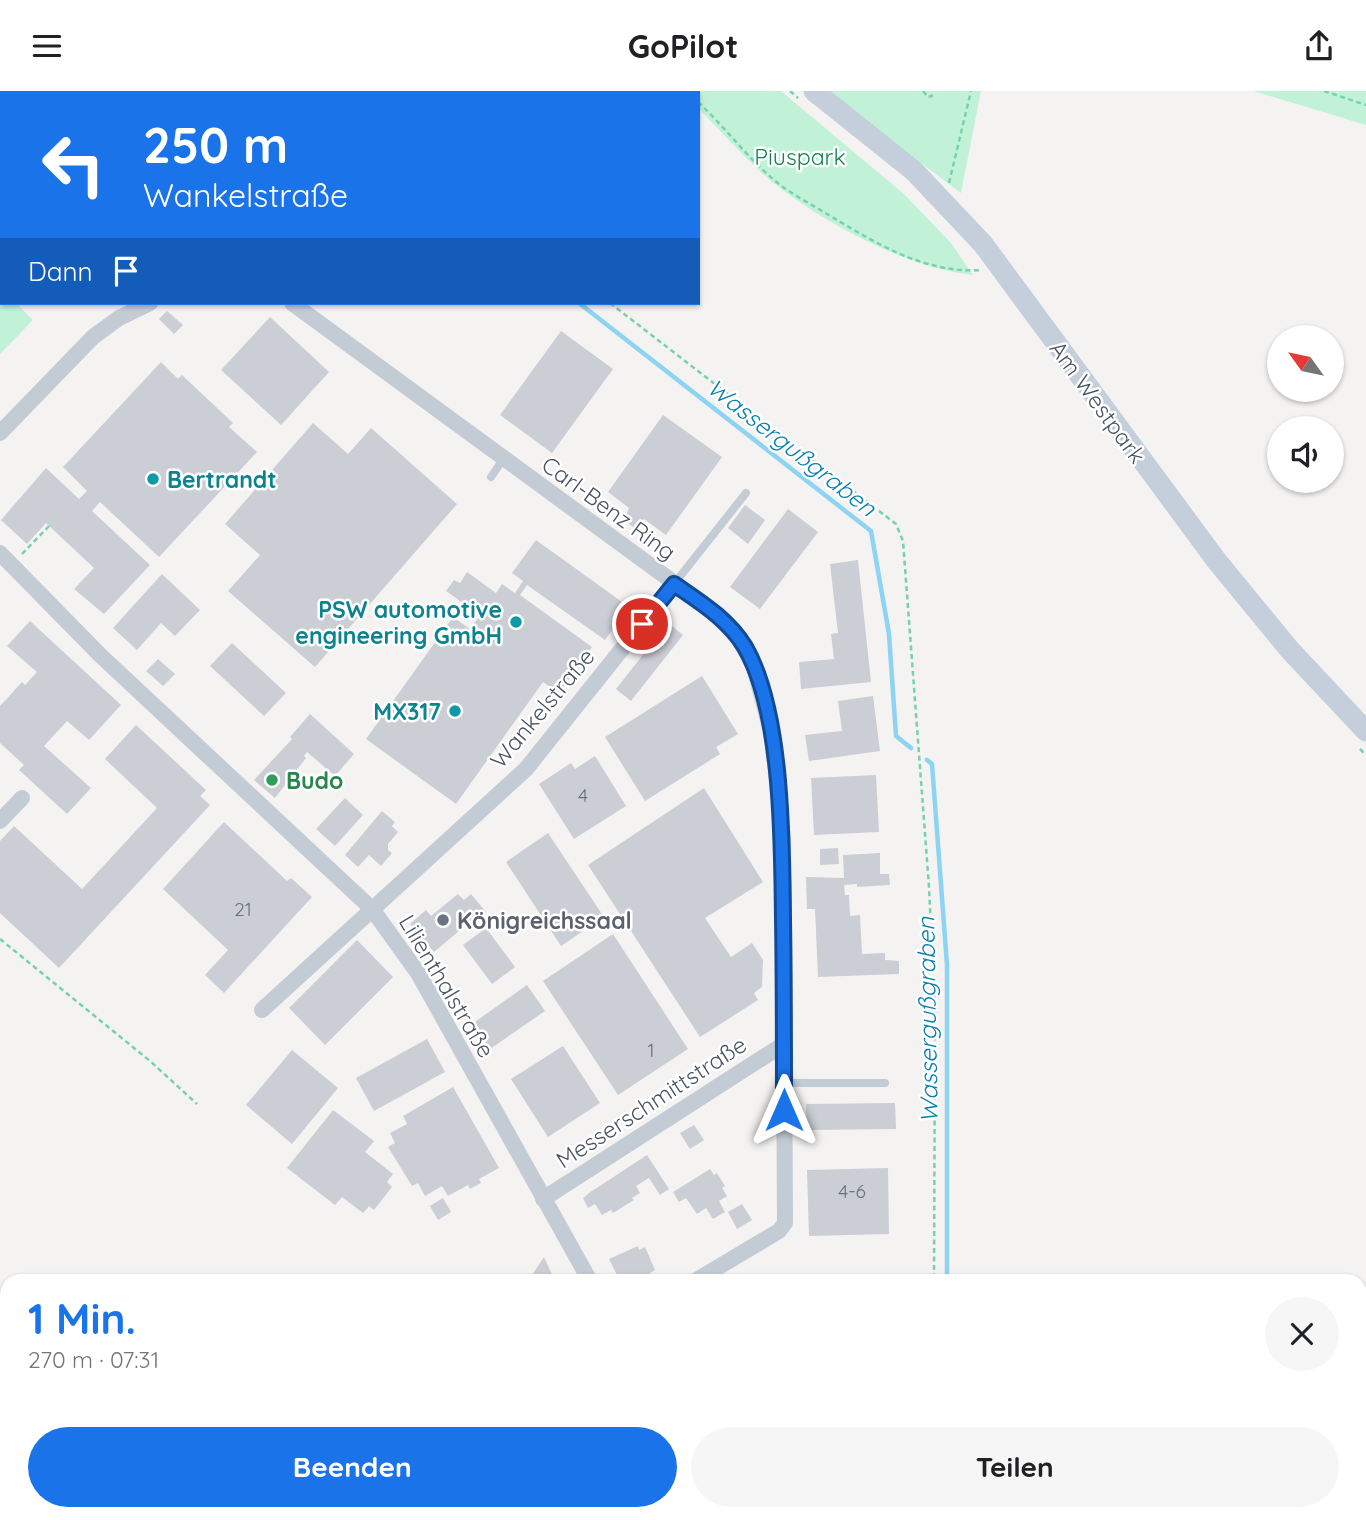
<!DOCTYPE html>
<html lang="de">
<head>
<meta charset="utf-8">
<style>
	:root { --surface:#fff; --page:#f6f6f6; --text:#202124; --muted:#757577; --accent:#1a73e8 }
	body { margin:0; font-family:Quicksand,sans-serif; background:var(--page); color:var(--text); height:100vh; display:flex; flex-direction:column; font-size:26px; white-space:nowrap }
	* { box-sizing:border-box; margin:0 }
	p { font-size:23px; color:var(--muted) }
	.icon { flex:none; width:38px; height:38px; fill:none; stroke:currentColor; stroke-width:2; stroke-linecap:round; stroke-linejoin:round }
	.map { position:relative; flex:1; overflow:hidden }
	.side { position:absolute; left:0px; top:1183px; width:1367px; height:247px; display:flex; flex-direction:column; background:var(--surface); border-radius:21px 21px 0 0; box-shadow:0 2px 5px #0004 }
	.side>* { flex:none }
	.hud { position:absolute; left:0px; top:0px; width:700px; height:214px; box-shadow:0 2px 5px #0004; background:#1a73e8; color:#fff; overflow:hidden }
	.needle { width:46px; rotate:303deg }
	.fabs { position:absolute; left:1267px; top:234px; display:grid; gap:14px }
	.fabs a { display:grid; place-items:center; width:77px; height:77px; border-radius:50%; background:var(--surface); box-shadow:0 2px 5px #0004; font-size:35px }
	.pin { position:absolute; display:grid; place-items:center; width:60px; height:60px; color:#fff; margin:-30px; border:4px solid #fff; border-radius:50%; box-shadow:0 2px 7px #0007 }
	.me { position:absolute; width:77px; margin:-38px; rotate:0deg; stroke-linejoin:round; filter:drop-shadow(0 0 5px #0008) }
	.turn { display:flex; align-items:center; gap:24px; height:147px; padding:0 28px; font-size:32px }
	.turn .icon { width:91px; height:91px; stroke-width:2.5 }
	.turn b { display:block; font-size:49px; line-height:60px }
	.then { display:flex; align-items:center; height:66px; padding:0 28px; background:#0003; gap:14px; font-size:26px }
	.round { display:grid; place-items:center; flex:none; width:74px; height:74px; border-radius:37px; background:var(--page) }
	.headline { display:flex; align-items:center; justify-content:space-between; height:119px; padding:0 28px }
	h1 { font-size:42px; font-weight:800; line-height:52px; color:var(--accent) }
	.action { display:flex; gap:14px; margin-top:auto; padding:14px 28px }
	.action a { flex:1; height:80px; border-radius:42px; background:var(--accent); color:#fff; font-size:28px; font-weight:800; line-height:80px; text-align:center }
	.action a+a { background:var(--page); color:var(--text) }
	header { display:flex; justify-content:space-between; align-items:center; height:91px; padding:0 28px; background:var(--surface); font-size:32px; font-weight:800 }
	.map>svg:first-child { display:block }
	.green { fill:#c1f2d8 }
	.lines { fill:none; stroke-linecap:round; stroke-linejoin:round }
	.stream { stroke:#8cd4f1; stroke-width:4.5 }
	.building { fill:#ccced5 }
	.path { stroke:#77d2ac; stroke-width:2.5; stroke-dasharray:5 3.5; stroke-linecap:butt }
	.service { stroke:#c3cbd4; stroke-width:8 }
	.minor { stroke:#c3cbd4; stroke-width:16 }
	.secondary { stroke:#c5cedb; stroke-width:21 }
	.route-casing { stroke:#114b97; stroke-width:18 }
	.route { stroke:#1a73e8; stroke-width:12 }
	.culture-dot { fill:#0f9aa8; stroke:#fff; stroke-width:2.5 }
	.leisure-dot { fill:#2e9e5b; stroke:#fff; stroke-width:2.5 }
	.worship-dot { fill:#6b7280; stroke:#fff; stroke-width:2.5 }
	.labels { text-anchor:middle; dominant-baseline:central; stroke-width:5; stroke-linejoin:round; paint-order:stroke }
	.number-label { font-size:19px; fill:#6a727e }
	.park-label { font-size:23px; fill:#148254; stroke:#fff }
	.street-label { font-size:23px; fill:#495461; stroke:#fff }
	.culture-label { font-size:23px; font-weight:bold; fill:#0d838f; stroke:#fff; text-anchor:end }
	.leisure-label { font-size:23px; font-weight:bold; fill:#27864d; stroke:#fff; text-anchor:start }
	.worship-label { font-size:23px; font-weight:bold; fill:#5b616d; stroke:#fff; text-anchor:start }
	.water-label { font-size:24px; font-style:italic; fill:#077faf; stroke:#fff }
</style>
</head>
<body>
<header><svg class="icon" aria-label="menu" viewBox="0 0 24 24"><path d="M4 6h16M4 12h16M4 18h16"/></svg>GoPilot<svg class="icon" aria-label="share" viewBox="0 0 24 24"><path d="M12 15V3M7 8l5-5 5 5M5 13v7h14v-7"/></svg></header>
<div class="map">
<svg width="1366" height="1429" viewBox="0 0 1366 1429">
	<rect width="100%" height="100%" fill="#f5f2f2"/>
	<path class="green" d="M339,0H781L904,103L951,152L973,184C907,177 822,131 771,90C745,68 722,41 698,17V2Z
		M831,0H981L961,102L877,39Z
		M1253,0H1366V34Z
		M0,195L2,212H16L33,229L0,263Z"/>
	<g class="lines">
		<path class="stream" d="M365,0L366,2
			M579,212L871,440L889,543L896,645L911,657
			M927,669L932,673L947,874V1190
			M946,1429V1423"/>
	</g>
	<path class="building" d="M167,220L183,234L174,243L159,228Z
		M270,226L329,281L281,334L221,279Z
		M561,240L613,278L552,362L500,324Z
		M161,271L178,288L182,284L233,332L229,336L257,361L159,466L100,411L92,420L150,474L104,523L74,498L94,477L46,432L27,453L1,429L46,377L79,408L87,400L63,376Z
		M663,324L722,366L666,444L644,428L634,437L624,429L629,417L608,401Z
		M313,332L348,363L371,337L457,413L315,576L228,500L260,464L225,433Z
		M745,414L765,429L748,453L728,437Z
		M788,418L818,441L760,518L730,496Z
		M536,449L629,516L605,549L527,494L520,504L592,556L559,602L543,591L456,713L366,648L453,526L470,538L480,524L446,500L454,489L460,492L467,481L496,502L502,493L515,502L523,490L512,482Z
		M858,469L871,591L801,598L799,571L834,568L831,543L838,542L830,473Z
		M162,483L200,519L175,545L161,532L137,559L113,537Z
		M30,530L121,614L89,649L67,630L44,655L91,697L67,723L19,679L24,674L0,652V615L22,591L25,594L37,581L7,555Z
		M668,532L683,544L631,610L616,598Z
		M232,552L286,602L264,625L210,575Z
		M158,568L175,583L163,595L146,580Z
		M702,585L738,643L716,656L720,663L645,710L605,646Z
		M873,605L880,660L809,670L805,644L842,640L838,610Z
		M310,623L354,663L335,685L307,661L304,665L306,667L275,707L254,689L292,648L290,646Z
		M136,634L206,699L200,705L210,714L59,877L0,822V750L14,735L82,798L157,717L105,668Z
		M595,665L626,715L574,748L539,693L571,672L575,678Z
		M876,684L879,741L814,744L811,687Z
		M704,697L763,791L705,827L731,866L752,852L763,869L762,896L754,902L758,909L700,946L588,774Z
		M345,707L363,724L335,755L316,738Z
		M382,720L395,731L392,735L398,741L388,753V759L392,762L381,775L369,764L358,776L345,764Z
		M224,731L287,790L291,787L312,806L224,902L205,884L228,859L163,798Z
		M548,742L604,826L561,855L506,771Z
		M838,757L839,773L820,774V758Z
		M880,762V783H889L890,794L857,796V793L844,794L845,804H849L850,825L860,824L862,863L885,862V869L899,870V883L818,886L815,818H807L806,786L844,787L843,764Z
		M458,803L464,809L471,803L486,821L478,827L477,825L434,861L410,833L426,819L431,825Z
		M486,837L515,876L492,893L463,854Z
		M613,843L688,958L618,1004L543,890Z
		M357,849L393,886L325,954L289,917Z
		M527,894L545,920L490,958L472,933Z
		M427,948L445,981L374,1020L356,987Z
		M563,955L600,1012L548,1046L511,988Z
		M292,959L338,997L292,1053L246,1014Z
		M453,996L499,1077L479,1088L481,1092L470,1098L468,1094L448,1105L442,1095L425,1105L418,1092L412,1095L388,1056L395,1052L390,1042L407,1033L403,1025Z
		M895,1012L896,1038L807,1039L806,1013Z
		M333,1019L374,1050L365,1061L393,1083L387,1091L392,1096L374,1119L369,1115L363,1122L342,1106L335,1114L287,1077Z
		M694,1034L704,1049L690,1058L680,1042Z
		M647,1064L669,1098L660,1104L649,1087L636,1095L640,1102L632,1107L634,1109L613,1122L611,1119L602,1124L595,1113L588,1117L583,1107L589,1102Z
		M888,1077L889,1143L809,1145L807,1079Z
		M710,1078L714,1084L717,1082L725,1095L722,1097L727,1105L719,1110L725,1121L713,1128L706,1117L697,1123L686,1107L679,1111L673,1101Z
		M443,1107L451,1121L438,1129L430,1115Z
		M742,1113L752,1129L737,1138L728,1121Z
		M638,1155L639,1159L645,1156L655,1179L650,1182L651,1185L640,1190H620L609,1168Z
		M544,1166L555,1190H528Z
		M404,1423H458L454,1429H401Z
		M636,1423H687L685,1429H633Z
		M762,1423H800L797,1429H765Z"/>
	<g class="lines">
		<path class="path" d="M346,0L347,2
			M440,0V2
			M687,0L688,2
			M790,0L798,7
			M923,0L928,6L932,5L931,0
			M1324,0L1366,14
			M522,2L537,0
			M698,11C724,35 746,65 773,88C789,102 809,112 827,123C874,151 924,183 981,179
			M949,92L971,0
			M610,212L896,433L903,450L929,796L935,920L934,1190
			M22,463L49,435
			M1360,658L1366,664
			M0,848L150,970L197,1013
			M936,1429V1423"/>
		<path class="service" d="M491,386L504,367
			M674,493L746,402
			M784,992H885"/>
		<path class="minor" d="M292,212L714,521L738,547L754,575L771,641L775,673L783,748L785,1132L779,1140L695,1190
			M0,342L93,246L119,227L150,212
			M0,462L100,564L372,818L418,882L590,1190
			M0,730L22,707
			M262,919L526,678L674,493
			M543,1108L784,953
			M712,1423L713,1429
			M523,1429L527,1423"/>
		<path class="secondary" d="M814,0L914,80L983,153L1216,469L1289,558L1366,640"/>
	</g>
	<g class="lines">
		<defs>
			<path id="route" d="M642,533L674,493C700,511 728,528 745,556C783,622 782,752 783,828C784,892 784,955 784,1019"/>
		</defs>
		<use href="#route" class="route-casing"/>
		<use href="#route" class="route"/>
	</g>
	<g class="culture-dot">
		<circle cx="153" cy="388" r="7"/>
		<circle cx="516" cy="531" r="7"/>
		<circle cx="455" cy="620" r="7"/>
	</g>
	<circle class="leisure-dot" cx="272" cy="689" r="7"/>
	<circle class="worship-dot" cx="443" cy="829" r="7"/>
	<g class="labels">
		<g class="number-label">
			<text x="583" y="704">4</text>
			<text x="243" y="818">21</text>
			<text x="651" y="959">1</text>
			<text x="852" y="1100">4-6</text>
		</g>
		<g class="park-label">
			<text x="800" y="65">Piuspark</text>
		</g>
		<g class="street-label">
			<text transform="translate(1098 311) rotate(54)">Am Westpark</text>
			<text transform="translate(609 417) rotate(36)">Carl-Benz Ring</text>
			<text transform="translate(542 617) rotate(-50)">Wankelstraße</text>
			<text transform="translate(447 895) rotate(59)">Lilienthalstraße</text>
			<text transform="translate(651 1011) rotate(-33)">Messerschmittstraße</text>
		</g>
		<g class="culture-label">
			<text x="167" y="388" text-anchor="start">Bertrandt</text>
			<text x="502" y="518">PSW automotive<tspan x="502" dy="26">engineering GmbH</tspan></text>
			<text x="441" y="620">MX317</text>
		</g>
		<g class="leisure-label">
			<text x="286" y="689">Budo</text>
		</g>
		<g class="worship-label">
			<text x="457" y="829">Königreichssaal</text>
		</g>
		<g class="water-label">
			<text transform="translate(792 356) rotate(38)">Wassergußgraben</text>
			<text transform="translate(927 929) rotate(-91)">Wassergußgraben</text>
		</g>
	</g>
</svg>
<div class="fabs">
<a><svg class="needle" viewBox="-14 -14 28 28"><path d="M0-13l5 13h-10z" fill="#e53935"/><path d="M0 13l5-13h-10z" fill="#757577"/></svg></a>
<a><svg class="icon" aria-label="sound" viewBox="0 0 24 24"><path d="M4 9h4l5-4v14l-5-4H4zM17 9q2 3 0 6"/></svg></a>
</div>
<div class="pin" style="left:642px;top:533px;background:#d93025"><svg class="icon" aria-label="arrive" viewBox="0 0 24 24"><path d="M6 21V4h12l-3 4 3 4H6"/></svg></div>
<svg class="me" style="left:784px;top:1019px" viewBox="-20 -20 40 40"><path d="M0-17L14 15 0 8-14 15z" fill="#1a73e8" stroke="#fff" stroke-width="4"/></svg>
<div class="hud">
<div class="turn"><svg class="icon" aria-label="left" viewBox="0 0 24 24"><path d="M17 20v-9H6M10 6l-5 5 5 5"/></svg><div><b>250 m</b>Wankelstraße</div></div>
<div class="then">Dann<svg class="icon" aria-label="arrive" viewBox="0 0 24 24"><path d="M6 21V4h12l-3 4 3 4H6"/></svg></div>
</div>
<section class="side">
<div class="headline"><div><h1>1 Min.</h1><p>270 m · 07:31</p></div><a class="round"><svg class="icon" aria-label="close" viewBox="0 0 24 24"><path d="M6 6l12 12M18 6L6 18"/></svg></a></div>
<div class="action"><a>Beenden</a><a>Teilen</a></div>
</section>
</div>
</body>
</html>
